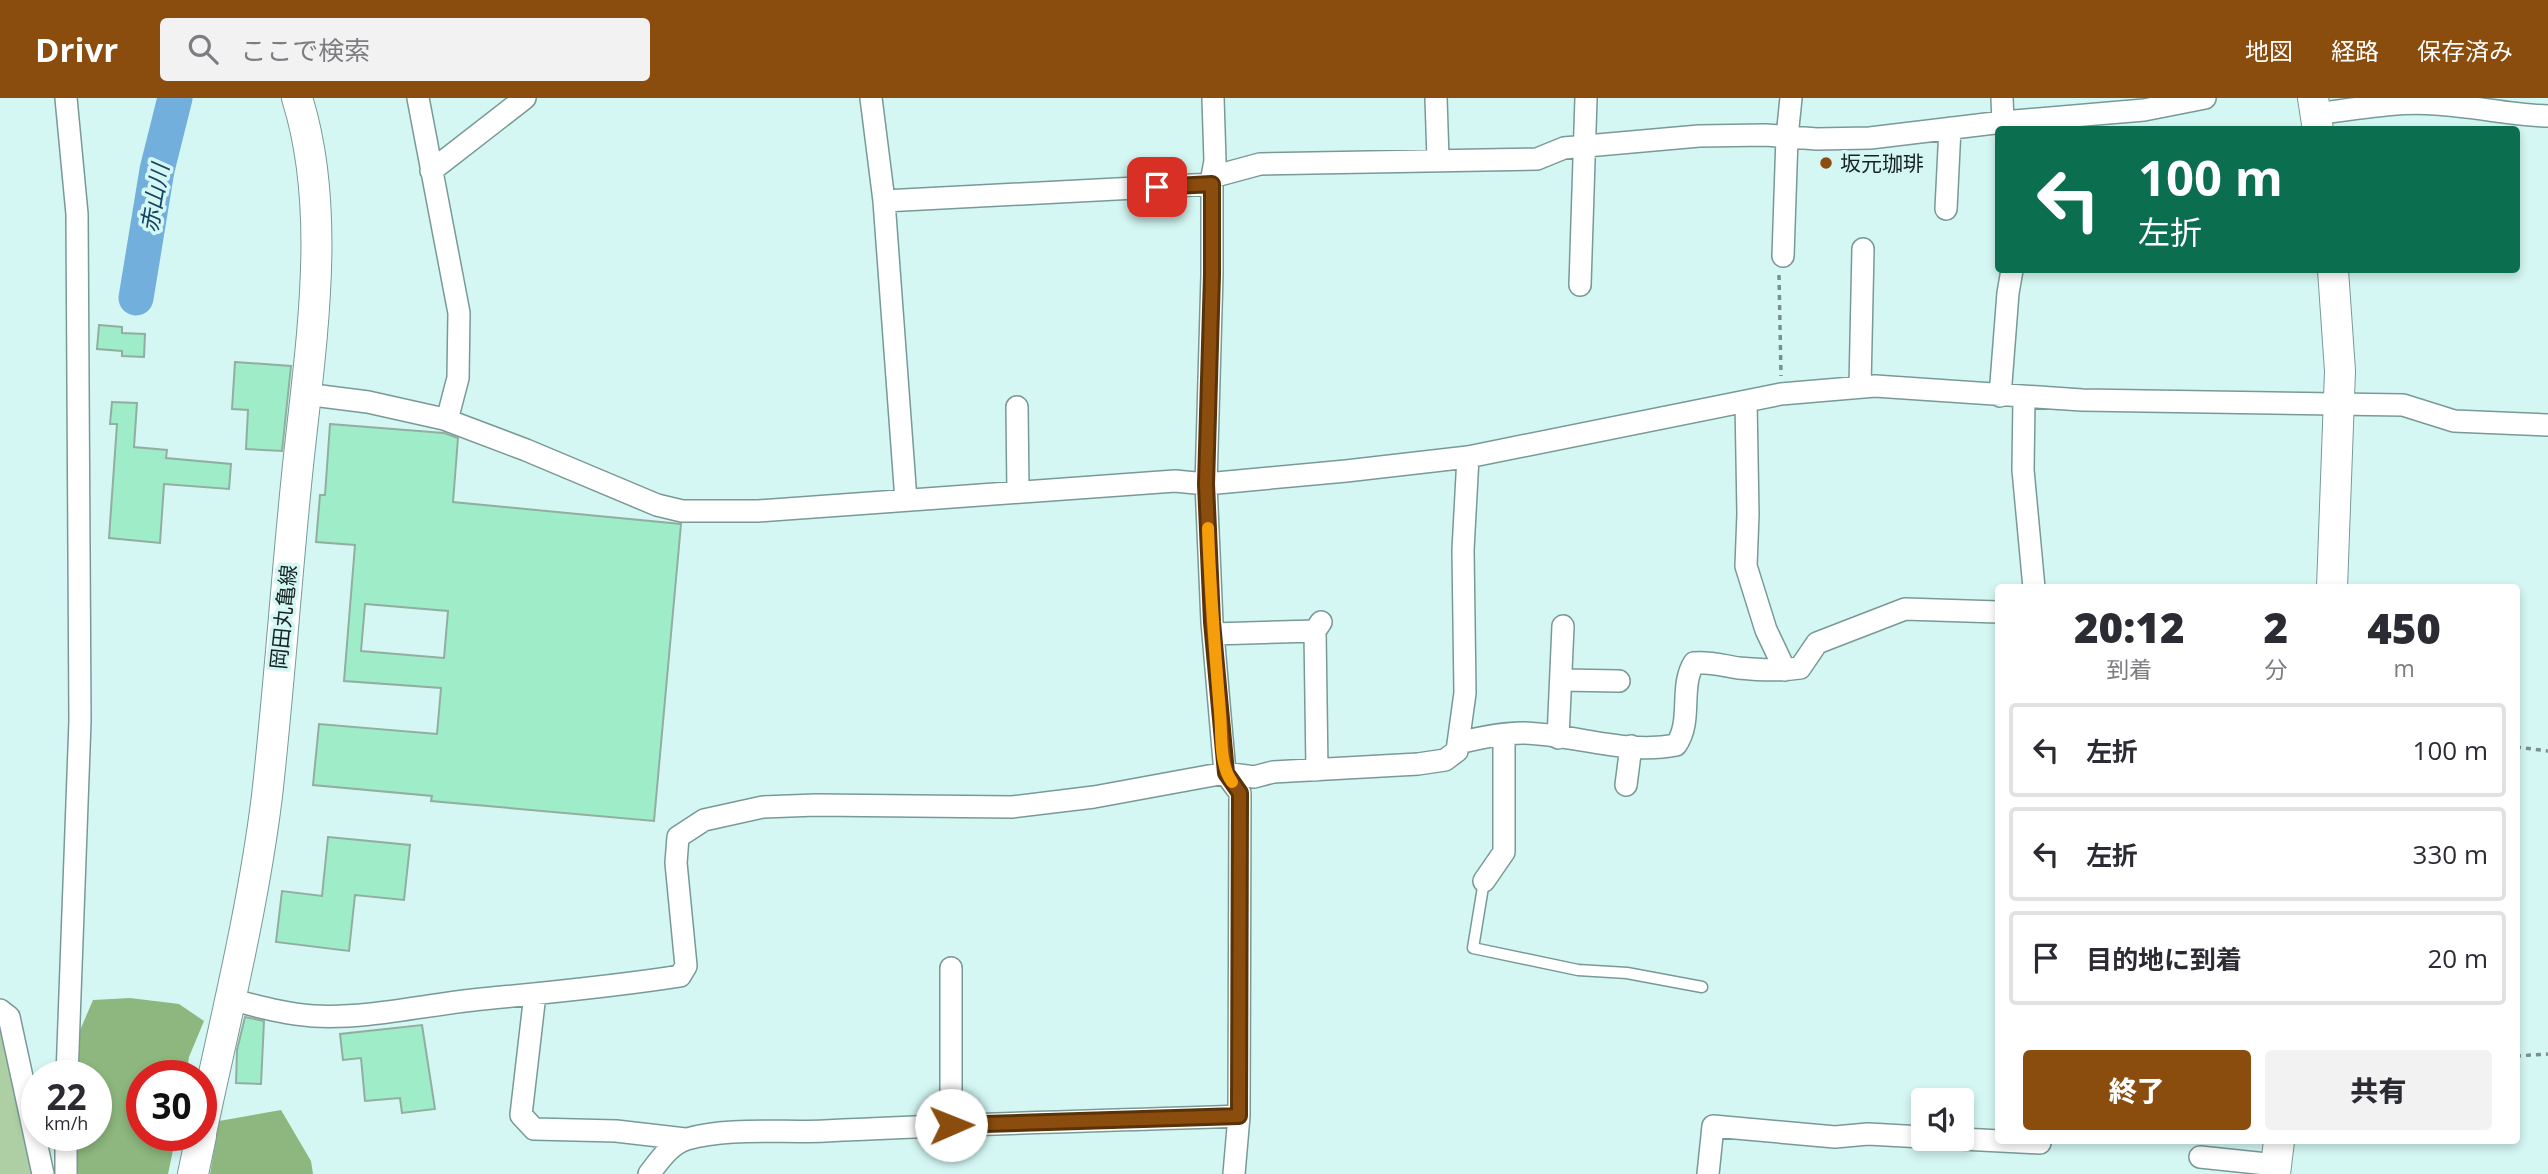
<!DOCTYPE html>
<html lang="ja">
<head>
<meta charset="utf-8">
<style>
	:root { --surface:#fff; --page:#f2f2f3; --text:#2b2b33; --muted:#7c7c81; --line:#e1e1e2; --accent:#8a4d0d }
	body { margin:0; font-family:"Open Sans","Noto Sans JP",sans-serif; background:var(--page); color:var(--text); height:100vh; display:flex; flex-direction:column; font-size:26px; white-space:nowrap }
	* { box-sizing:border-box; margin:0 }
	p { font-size:23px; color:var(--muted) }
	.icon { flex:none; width:38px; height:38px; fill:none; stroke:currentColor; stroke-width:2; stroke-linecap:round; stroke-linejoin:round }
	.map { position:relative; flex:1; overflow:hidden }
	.panel { position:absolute; left:1995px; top:486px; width:525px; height:560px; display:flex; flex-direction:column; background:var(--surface); border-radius:7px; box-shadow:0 4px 10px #0003 }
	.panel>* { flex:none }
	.top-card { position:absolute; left:1995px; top:28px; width:525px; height:147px; border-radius:7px; box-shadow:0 4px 10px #0003; background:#0b6e4f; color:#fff; overflow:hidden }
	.tools { position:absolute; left:1911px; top:990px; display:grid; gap:14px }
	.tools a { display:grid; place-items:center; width:63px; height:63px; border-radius:7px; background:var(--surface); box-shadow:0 4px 10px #0003; font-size:35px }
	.speed { position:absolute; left:21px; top:962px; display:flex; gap:14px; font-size:35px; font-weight:700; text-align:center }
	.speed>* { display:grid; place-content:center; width:91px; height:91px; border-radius:50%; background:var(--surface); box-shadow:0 4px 10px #0003; line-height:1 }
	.speed small { font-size:18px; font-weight:400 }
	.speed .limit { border:10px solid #d22; background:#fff; color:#111 }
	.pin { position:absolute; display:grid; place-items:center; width:60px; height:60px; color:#fff; margin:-30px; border-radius:14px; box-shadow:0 4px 10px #0006 }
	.me { position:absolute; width:77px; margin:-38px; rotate:89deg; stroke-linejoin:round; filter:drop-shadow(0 0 5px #0008) }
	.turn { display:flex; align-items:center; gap:24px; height:147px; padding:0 28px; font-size:32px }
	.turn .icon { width:91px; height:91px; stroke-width:2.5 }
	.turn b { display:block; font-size:49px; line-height:60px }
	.eta { display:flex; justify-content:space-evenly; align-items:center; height:119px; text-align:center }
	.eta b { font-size:42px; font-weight:800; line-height:49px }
	.action { display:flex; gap:14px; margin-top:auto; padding:14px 28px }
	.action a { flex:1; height:80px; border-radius:7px; background:var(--accent); color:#fff; font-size:28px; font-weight:800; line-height:80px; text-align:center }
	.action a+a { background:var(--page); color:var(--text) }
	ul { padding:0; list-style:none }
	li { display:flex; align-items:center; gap:21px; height:94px; margin:0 14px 10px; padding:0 14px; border:4px solid var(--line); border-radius:7px }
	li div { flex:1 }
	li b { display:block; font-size:26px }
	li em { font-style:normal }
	header { display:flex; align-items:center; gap:42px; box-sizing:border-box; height:98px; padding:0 35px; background:var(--accent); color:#fff }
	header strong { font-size:33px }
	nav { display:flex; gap:38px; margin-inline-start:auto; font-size:24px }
	.search { width:490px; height:63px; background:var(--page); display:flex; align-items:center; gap:18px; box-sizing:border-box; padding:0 24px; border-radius:7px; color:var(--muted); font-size:26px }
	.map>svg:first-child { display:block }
	.green { fill:#aecfa3 }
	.forest { fill:#8db77e }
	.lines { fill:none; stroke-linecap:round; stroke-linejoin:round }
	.river { stroke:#73afdd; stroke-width:35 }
	.building { fill:#9fecc8; stroke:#92aea0; stroke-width:2; fill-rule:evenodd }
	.lane-casing { stroke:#799997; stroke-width:13 }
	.street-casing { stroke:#799997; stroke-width:24 }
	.secondary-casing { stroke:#799997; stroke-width:32 }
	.path { stroke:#78918f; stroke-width:3.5; stroke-dasharray:5 5; stroke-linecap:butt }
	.lane { stroke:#fff; stroke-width:10 }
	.street { stroke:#fff; stroke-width:21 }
	.secondary { stroke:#fff; stroke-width:30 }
	.route-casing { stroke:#5a3208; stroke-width:18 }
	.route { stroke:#8a4d0d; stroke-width:12 }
	.slow { stroke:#f59e0b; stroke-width:12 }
	.poi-dot { fill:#8a4d0d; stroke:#d4f7f4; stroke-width:2.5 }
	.labels { text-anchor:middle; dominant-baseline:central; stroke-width:7; stroke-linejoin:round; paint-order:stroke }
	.poi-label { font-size:21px; fill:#152221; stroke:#d4f7f4; text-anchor:start }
	.street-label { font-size:21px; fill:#152221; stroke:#d4f7f4 }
	.water-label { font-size:23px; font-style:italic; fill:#144261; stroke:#d4f7f4 }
</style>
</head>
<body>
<header>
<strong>Drivr</strong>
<div class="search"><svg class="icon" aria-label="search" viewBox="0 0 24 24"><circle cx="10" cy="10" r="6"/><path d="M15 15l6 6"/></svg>ここで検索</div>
<nav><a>地図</a><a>経路</a><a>保存済み</a></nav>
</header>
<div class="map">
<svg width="2548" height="1076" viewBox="0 0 2548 1076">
	<rect width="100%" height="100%" fill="#d4f7f4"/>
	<path class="green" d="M0,915L38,1076H0Z"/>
	<path class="forest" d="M130,900L179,906L204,923L189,959L186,978H142V1038H176L168,1076H75L73,1038H96V978H72V951L93,902Z
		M281,1012L311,1063L313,1076H210L219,1023Z"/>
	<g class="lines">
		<path class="river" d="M136,200L157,72L175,0"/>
	</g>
	<path class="building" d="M99,227L122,229V235L145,236L144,259L122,258V253L97,251Z
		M235,264L291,268L282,353L246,351L248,312L232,311Z
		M112,304L137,305L134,349L167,352L166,360L231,366L229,391L164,386L160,445L109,440L117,326H110Z
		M330,326L444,335L458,340L453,404L681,426L654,723L431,703L432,698L313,687L319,626L437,636L441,590L344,583L355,447L316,444L320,397H325ZM365,506L448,513L444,560L361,553Z
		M328,739L410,747L404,802L355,797L349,853L276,844L282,793L322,798Z
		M245,919L264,923L261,986L236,985L237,952Z
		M422,927L435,1011L402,1015L400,1000L365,1003L361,960L343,962L340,936Z"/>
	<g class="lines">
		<defs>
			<path id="lane" d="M1484,783L1473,850L1578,872L1627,875L1702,889"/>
			<path id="street" d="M66,0L77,116L80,623L67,978
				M418,0L459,215L458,280L447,322
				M871,0L884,103L906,402
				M1213,0L1215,63L1212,79V177L1206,386L1212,524L1225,675L1240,695L1239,1018L1234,1076
				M1436,0L1438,61
				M2002,0L2003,24
				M2316,16C2355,11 2395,3 2435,6C2473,8 2510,17 2548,18
				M431,73L525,0
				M1212,79L1260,66L1537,61L1564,50L1699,38L1766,37L1817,41L1870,40L2003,24L2144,12L2205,0
				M884,103L1212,86
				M1946,111L1950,30
				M1783,158L1787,39L1791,0
				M1580,187L1586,0
				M1860,289L1863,151
				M305,296L368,304L444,321L526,352L657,407L682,413H758L1175,383L1206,386L1346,373L1468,359L1781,296L1875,288L2082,302L2403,307L2454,323L2548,327
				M2000,298L2008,195L2012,172
				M2024,300L2023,372L2034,490
				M1746,303L1748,416L1746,468L1766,532L1785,572
				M1017,309L1018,394
				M1315,533L1317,672
				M1213,536L1315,533L1321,524
				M1561,582L1619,583
				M1558,640L1563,528
				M1458,645C1479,640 1501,635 1523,635C1573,636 1626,657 1676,647C1693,623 1679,589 1694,565C1709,563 1724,568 1739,570C1759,572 1780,573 1800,570L1817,545L1905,511L1998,514
				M1626,687L1631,648
				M1484,783L1504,754V637
				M951,870V1026
				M535,896L521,1017L534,1031L616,1033L685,1041
				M229,901C257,908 284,916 313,918C366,921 420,908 473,902C542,895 611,889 680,878L686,868L676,765L678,739L704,722L763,709L816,707L1012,709L1094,699L1225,675L1254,679L1273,674L1418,666L1445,662L1457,653L1465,595L1463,452L1468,359
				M0,912L9,919L43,1076
				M1962,1041L2040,1045V1043
				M2200,1059L2276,1067
				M66,1076V1038
				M649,1076C659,1063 671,1045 687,1041C727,1029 783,1035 825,1033C963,1026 1101,1023 1239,1018
				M1708,1076L1713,1028L1835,1039L1868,1036L1923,1039"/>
			<path id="secondary" d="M2313,0L2318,32
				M2332,490L2340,273L2333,172
				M201,1035C225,923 253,811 267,698C279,591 286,484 297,377C309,257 334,117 297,0
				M193,1076L201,1038
				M2275,1076L2279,1043"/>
		</defs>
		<use href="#lane" class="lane-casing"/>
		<use href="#street" class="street-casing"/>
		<use href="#secondary" class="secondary-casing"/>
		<path class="path" d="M1779,177L1781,278
			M2516,649L2548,653
			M2516,958L2548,956"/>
		<use href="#lane" class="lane"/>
		<use href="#street" class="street"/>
		<use href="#secondary" class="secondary"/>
	</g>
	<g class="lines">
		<defs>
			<path id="route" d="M951,1027L1239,1018L1240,695L1226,675L1212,524L1206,386L1212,177V86L1157,89"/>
		</defs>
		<use href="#route" class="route-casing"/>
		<use href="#route" class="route"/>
		<path class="slow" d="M1208,430C1210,492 1215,553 1220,615C1222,636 1219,666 1232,684"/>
	</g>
	<circle class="poi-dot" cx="1826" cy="65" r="7"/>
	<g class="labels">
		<g class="poi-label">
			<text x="1840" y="65">坂元珈琲</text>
		</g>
		<g class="street-label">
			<text transform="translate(283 519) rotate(-84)">岡田丸亀線</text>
		</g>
		<g class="water-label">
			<text transform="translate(154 100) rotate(-80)">赤山川</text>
		</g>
	</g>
</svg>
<div class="tools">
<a><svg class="icon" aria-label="sound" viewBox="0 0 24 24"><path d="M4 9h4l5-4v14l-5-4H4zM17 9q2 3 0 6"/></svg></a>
</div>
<div class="speed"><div>22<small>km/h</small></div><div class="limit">30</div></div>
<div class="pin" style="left:1157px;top:89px;background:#d93025"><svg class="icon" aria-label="arrive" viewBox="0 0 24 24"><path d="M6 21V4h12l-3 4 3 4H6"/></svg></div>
<svg class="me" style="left:951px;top:1027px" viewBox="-20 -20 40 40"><circle r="19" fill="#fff"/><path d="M0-13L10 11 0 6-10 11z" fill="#8a4d0d"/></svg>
<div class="top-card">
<div class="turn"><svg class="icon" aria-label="left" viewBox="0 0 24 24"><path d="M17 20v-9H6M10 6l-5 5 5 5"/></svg><div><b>100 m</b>左折</div></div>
</div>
<section class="panel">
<div class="eta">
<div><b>20:12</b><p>到着</p></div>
<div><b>2</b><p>分</p></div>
<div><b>450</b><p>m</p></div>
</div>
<ul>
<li><svg class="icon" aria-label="left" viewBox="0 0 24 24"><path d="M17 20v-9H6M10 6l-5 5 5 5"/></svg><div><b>左折</b></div><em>100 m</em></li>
<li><svg class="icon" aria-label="left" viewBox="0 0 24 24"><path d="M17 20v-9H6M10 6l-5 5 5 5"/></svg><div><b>左折</b></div><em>330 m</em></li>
<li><svg class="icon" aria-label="arrive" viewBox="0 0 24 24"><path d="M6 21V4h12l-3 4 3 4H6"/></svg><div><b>目的地に到着</b></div><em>20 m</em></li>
</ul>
<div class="action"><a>終了</a><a>共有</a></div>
</section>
</div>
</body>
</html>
